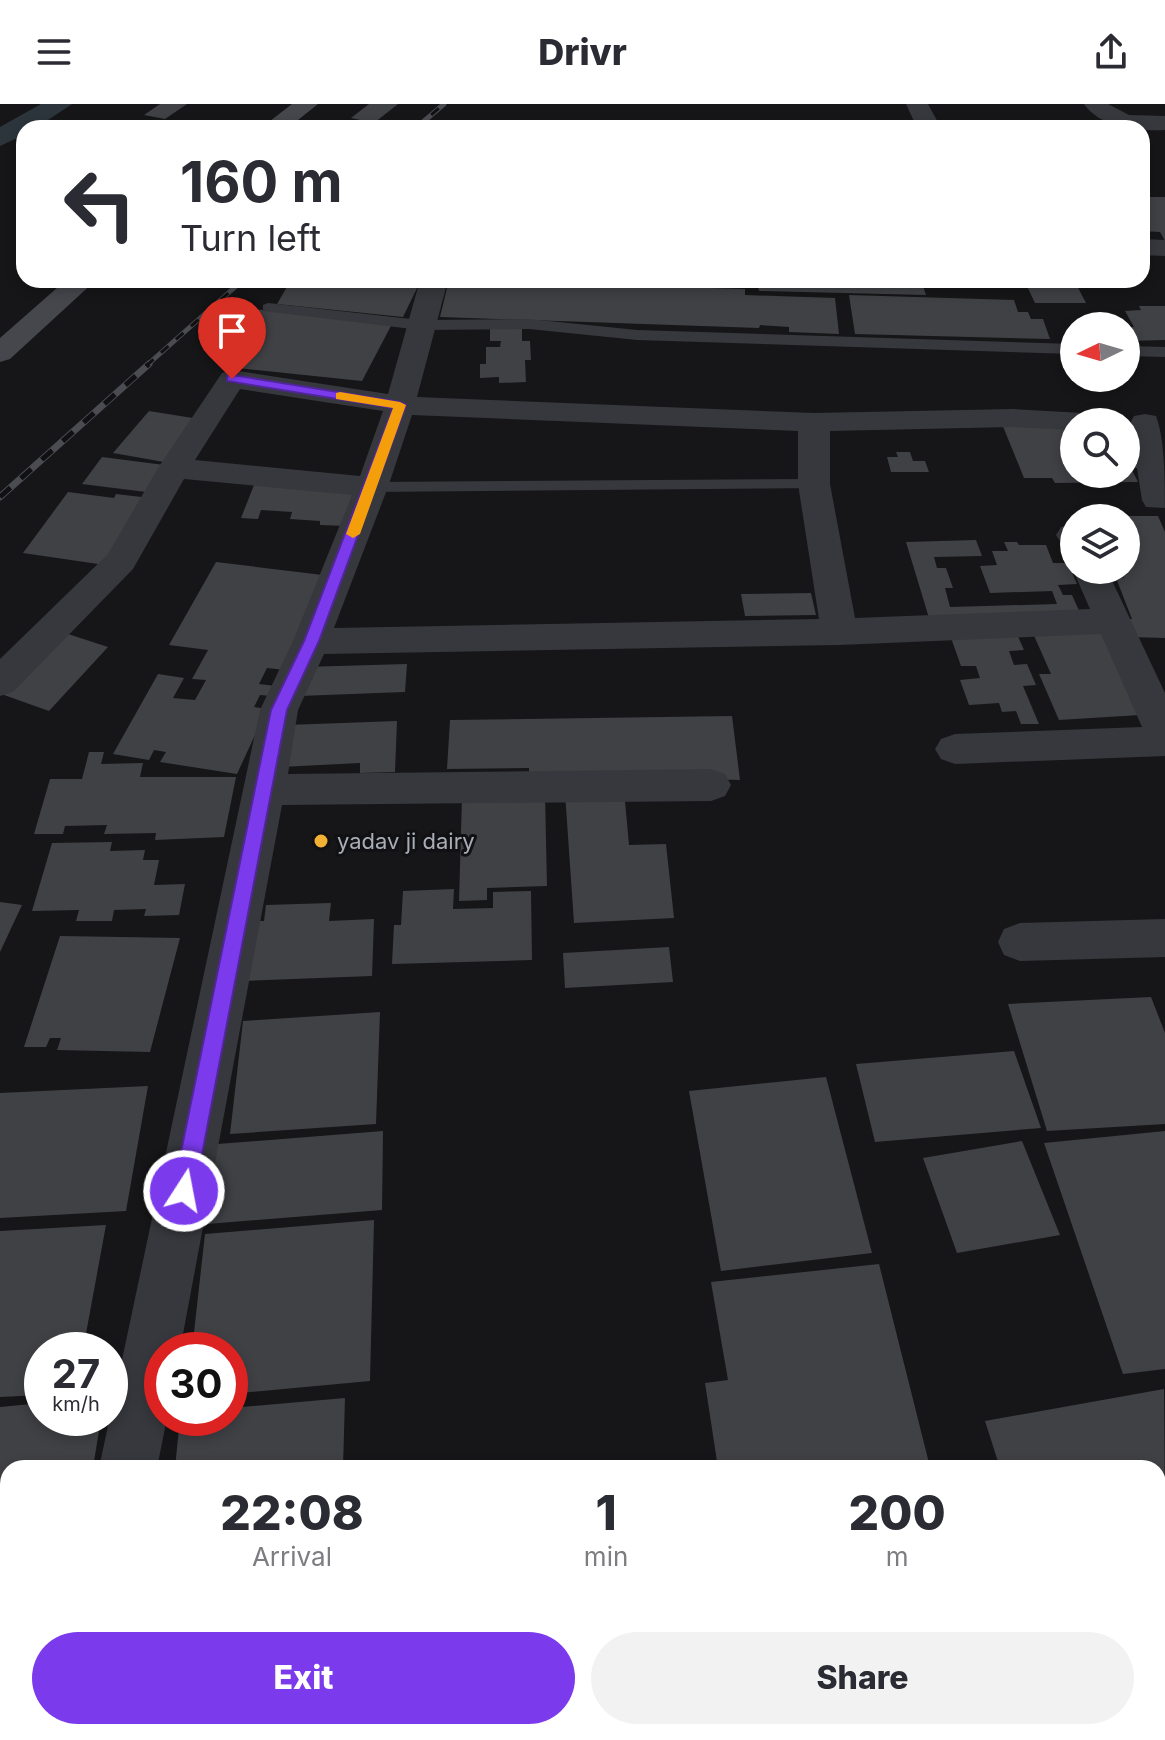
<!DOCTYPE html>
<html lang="en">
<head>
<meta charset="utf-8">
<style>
	:root { --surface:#fff; --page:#f2f2f3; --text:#2b2b33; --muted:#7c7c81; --accent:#7c3aed }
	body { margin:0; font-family:Inter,sans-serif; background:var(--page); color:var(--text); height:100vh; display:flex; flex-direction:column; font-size:30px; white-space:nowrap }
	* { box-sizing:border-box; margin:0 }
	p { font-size:26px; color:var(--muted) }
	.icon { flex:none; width:44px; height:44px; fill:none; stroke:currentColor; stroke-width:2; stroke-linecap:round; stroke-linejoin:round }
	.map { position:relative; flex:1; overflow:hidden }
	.panel { position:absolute; left:0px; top:1356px; width:1166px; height:280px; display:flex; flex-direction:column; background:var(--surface); border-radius:24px 24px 0 0; box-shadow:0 4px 12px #0003 }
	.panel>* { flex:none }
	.top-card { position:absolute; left:16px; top:16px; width:1134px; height:168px; border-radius:24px; box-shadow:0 4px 12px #0003; background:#fff; color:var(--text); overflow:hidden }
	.needle { width:52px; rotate:265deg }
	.controls { position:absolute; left:1060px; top:208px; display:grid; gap:16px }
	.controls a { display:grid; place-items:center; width:80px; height:80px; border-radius:50%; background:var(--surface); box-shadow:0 4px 12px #0003; font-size:40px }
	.speed { position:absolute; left:24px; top:1228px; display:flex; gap:16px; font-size:40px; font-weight:700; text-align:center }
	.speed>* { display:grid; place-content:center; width:104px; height:104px; border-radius:50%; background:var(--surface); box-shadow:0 4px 12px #0003; line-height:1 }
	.speed small { font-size:20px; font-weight:400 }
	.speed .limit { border:12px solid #d22; background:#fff; color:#111 }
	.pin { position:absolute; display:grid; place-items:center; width:68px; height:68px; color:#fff; margin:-82px -34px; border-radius:50% 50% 50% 0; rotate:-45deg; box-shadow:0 0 8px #0007 }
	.pin .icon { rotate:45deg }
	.me { position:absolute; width:88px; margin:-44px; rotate:11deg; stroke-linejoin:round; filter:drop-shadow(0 0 6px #0008) }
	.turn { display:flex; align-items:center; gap:28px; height:168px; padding:0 32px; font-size:36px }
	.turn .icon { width:104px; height:104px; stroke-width:2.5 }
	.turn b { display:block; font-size:56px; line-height:68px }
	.eta { display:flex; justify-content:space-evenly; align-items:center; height:136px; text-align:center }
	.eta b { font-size:48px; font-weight:800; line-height:56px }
	.action { display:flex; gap:16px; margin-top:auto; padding:16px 32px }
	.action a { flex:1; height:92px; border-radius:48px; background:var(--accent); color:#fff; font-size:32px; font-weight:800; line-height:92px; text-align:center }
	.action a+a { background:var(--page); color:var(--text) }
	header { display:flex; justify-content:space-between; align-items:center; height:104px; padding:0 32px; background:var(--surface); font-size:36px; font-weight:800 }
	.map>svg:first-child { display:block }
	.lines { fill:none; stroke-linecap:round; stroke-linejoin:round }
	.canal { fill:#2c353c; fill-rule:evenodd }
	.building { fill:#404145 }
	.service { fill:#37383d; fill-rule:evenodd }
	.minor { fill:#37383d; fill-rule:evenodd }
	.tertiary { fill:#37383d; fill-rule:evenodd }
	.secondary { fill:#45474d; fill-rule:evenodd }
	.rail-far1-casing { stroke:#4a4c52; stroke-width:5 }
	.rail-casing { stroke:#4a4c52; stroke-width:7 }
	.rail-far1 { stroke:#111113; stroke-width:3; stroke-dasharray:10; stroke-linecap:butt }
	.rail { stroke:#111113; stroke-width:5; stroke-dasharray:14; stroke-linecap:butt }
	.route { fill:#7c3aed; stroke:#51269a; stroke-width:2 }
	.slow { fill:#f59e0b }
	.poi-dot { fill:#f2b134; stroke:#111113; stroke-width:3 }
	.labels { text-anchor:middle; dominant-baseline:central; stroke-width:6; stroke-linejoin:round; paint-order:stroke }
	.poi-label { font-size:22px; fill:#a8adb8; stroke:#111113; text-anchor:start }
</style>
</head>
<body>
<header><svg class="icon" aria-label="menu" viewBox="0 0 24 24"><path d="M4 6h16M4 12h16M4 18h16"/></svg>Drivr<svg class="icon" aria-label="share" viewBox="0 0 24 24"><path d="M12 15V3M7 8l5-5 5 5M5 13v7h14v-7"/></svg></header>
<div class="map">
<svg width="1165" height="1636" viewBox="0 0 1165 1636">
	<rect width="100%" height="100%" fill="#161618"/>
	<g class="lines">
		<path class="canal" d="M41,0H72L36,24H24V31L0,42V23Z"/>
	</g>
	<path class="building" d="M160,0H187L165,15L144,11Z
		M369,0H398L374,19L351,14Z
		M1142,93H1165V137L1160,128L1142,127Z
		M291,176H421L403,213L277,200Z
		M449,176H645V182L745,185V191L835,194L839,230L789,228V223L760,221L759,224L440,213Z
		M757,176H921L926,191L759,187Z
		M1024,176H1074L1086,199H1035Z
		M849,191L1014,196L1018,208H1028L1031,215H1043L1050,235L855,230Z
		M1139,202H1165V236L1127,237L1126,223H1134L1125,207L1141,206Z
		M253,205L392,220L362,277L218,262Z
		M522,223V237H530L531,256H525L526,278L499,279V273L480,274V260H486V243H500L501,237H490V224Z
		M149,307L199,315L164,358L113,349Z
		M1126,318H1133L1142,335H1131L1141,364H1131L1138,378L1055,379L1052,374H1024L1002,320L1074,319V370H1126Z
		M896,348H910L913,357H925L929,368H891L887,353H898Z
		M102,353L172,362L154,389L82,380Z
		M254,381L357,385L346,422L320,421V417L290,415L292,408L261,406L258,415L241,414Z
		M68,388L114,394L116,390L150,394L105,461L23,449Z
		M1126,412H1158L1165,428V534L1130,533L1123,515H1132L1116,474H1124L1121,466H1126Z
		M976,436L982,452L934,453L937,464H946L953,484H945L950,503L1057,500L1052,487L990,489L980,462L997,461L992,447H1008L1004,438H1017L1019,441H1046L1053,459H1068L1077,480L1058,481L1063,491H1072L1081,511L929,514L906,438Z
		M216,458L331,472L285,566L267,564L259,580L276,582L271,592L260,591L254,603L267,605L237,670L160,658L166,648L154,646L149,656L113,650L158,570L184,574L173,594L195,596L206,576L192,575L208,546L169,541Z
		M811,489L816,511L745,512L741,490Z
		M1107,523L1140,611L1059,616L1039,570H1051L1032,527Z
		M1016,528L1024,546L1009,547L1014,561L1027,560L1036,581L1023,582L1039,620H1021L1016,607L1002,608L999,599L969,601L960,576L980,574L976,562H961L950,531Z
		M65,529L108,543L49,607L4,591Z
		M407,560L405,588L299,592L303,563Z
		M732,612L740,676L529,670V664L447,665L450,616Z
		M397,617L395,668L360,669V659L281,663L286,621Z
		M89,648H104L101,660L143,659L140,673H236L224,733L155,736L156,729L104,730L107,721L65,722L63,730H34L50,675H82Z
		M624,686L629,741L666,740L674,814L574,819L565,689Z
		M545,690L547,782L487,784V796L459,797L462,693Z
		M112,738L110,747L145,746L143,756H159L154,781L185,780L179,811L144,812L146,805L114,806L112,817H76L79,806L32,807L52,739Z
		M454,785L453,805L493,804V788L531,787L532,856L392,860L394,821H401L403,787Z
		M0,798L22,801L0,848Z
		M331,799L329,817L374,815L372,872L242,877L250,817H264L266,801Z
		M60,832L180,834L150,948L57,946L61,934H50L46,943H24Z
		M669,843L673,878L565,884L563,849Z
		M1151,893L1165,929V1020L1047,1027L1008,900Z
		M380,908L376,1020L230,1030L243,917Z
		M1014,947L1041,1024L875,1038L856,960Z
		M826,973L872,1149L721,1167L689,987Z
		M148,982L126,1107L0,1114V989Z
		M383,1027L382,1106L195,1121L205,1041Z
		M1165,1027V1265L1123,1270L1044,1039Z
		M1022,1037L1060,1131L957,1149L923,1054Z
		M374,1116L370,1277L230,1290V1246H192L205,1130Z
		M106,1121L83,1246H42V1291L0,1293V1127Z
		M879,1160L929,1359L885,1364H718L705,1279L728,1276L711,1178Z
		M1164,1285L1165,1402L1158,1404V1364H1000L985,1317Z
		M345,1294L343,1364H175L180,1314H230V1304Z
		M42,1299V1314H101L93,1364H8V1410L0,1411V1303Z
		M0,1413H8V1628H26L25,1636H0Z
		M106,1628H276L277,1630L209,1636H104Z
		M1156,1628L1158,1636H1082V1634Z"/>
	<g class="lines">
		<path class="service" d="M268,199L420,216L529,215L637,226L1074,240V250L637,236L529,225L420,226L263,207V201Z
			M1126,242L1165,243V253L1126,252Z
			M814,375L823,380L820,384L372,388L363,383L372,378Z"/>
		<path class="minor" d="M906,0H928L941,24H917Z
			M1084,0H1108L1129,11L1165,12V26C1138,27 1102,25 1084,0Z
			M1142,135L1165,136V152L1142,151Z
			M420,176H448L417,293L814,309L1013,305L1117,311L1121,318H1074V326L1013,323L830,327V380L855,514L1090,505L1073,466H1107L1165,589V652L955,660L941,655L935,645L941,635L955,630L1142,623L1101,530L839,541L324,550L298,606L288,670L711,665L725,670L731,681L725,692L711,697L282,701L180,1246H162V1314H167L157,1364H99L260,606L293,537L352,391L184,375L133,465L13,588L0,592V555L108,450L158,364L222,269L232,266L388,290ZM240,285L383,307L360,372L195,356ZM412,311L798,327V380L819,515L334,524L388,383Z
			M1145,310L1156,312C1165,336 1165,377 1165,404L1146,403L1142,396L1130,319L1134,312Z
			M1074,420V443L1062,440L1056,431L1061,423Z
			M1165,815V853L1020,857L1004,851L998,838L1004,825L1020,819Z
			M42,1628H108L107,1636H41Z
			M879,1628H945L946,1636H880Z"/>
		<path class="tertiary" d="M1165,1445V1507L1158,1508V1446Z
			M456,1628H548L544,1636H453Z"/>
		<path class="secondary" d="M292,0H318L288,24H261Z
			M66,176H96L10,255L0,258V234Z"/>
		<defs>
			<path id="rail-far1" d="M416,24L444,0
				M146,262L243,176"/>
			<path id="rail" d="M0,393L149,260"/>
		</defs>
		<use href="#rail-far1" class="rail-far1-casing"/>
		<use href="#rail" class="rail-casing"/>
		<use href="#rail-far1" class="rail-far1"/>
		<use href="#rail" class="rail"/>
	</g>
	<path class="route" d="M232,271L400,298L406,301L319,537L287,606L195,1087L191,1094L184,1097L177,1094L173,1087L271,606L304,537L393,304L227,277V272Z"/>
	<path class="slow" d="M340,288L400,298L406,301L360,430L353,434L346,430L393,304L336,295V289Z"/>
	<circle class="poi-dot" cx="321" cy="737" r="8"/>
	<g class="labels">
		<g class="poi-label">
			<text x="337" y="737">yadav ji dairy</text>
		</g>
	</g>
</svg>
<div class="controls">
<a><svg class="needle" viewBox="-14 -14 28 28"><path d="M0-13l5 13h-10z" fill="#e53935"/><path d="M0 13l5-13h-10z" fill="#7c7c81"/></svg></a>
<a><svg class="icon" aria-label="search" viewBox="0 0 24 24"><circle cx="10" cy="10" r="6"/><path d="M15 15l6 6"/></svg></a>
<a><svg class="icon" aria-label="layers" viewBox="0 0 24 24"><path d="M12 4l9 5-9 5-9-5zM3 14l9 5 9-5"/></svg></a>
</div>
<div class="speed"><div>27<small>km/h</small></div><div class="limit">30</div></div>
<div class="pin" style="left:232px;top:275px;background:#d93025"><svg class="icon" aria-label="arrive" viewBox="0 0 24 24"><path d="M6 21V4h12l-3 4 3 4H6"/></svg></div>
<svg class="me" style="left:184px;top:1087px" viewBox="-20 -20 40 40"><circle r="17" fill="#7c3aed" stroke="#fff" stroke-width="3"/><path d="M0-11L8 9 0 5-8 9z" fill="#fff"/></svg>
<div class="top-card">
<div class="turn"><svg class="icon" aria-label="left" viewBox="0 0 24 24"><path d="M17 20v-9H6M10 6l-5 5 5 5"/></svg><div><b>160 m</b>Turn left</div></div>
</div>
<section class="panel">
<div class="eta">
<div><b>22:08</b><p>Arrival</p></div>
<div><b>1</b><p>min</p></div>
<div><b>200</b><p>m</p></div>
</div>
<div class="action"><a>Exit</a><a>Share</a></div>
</section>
</div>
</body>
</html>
